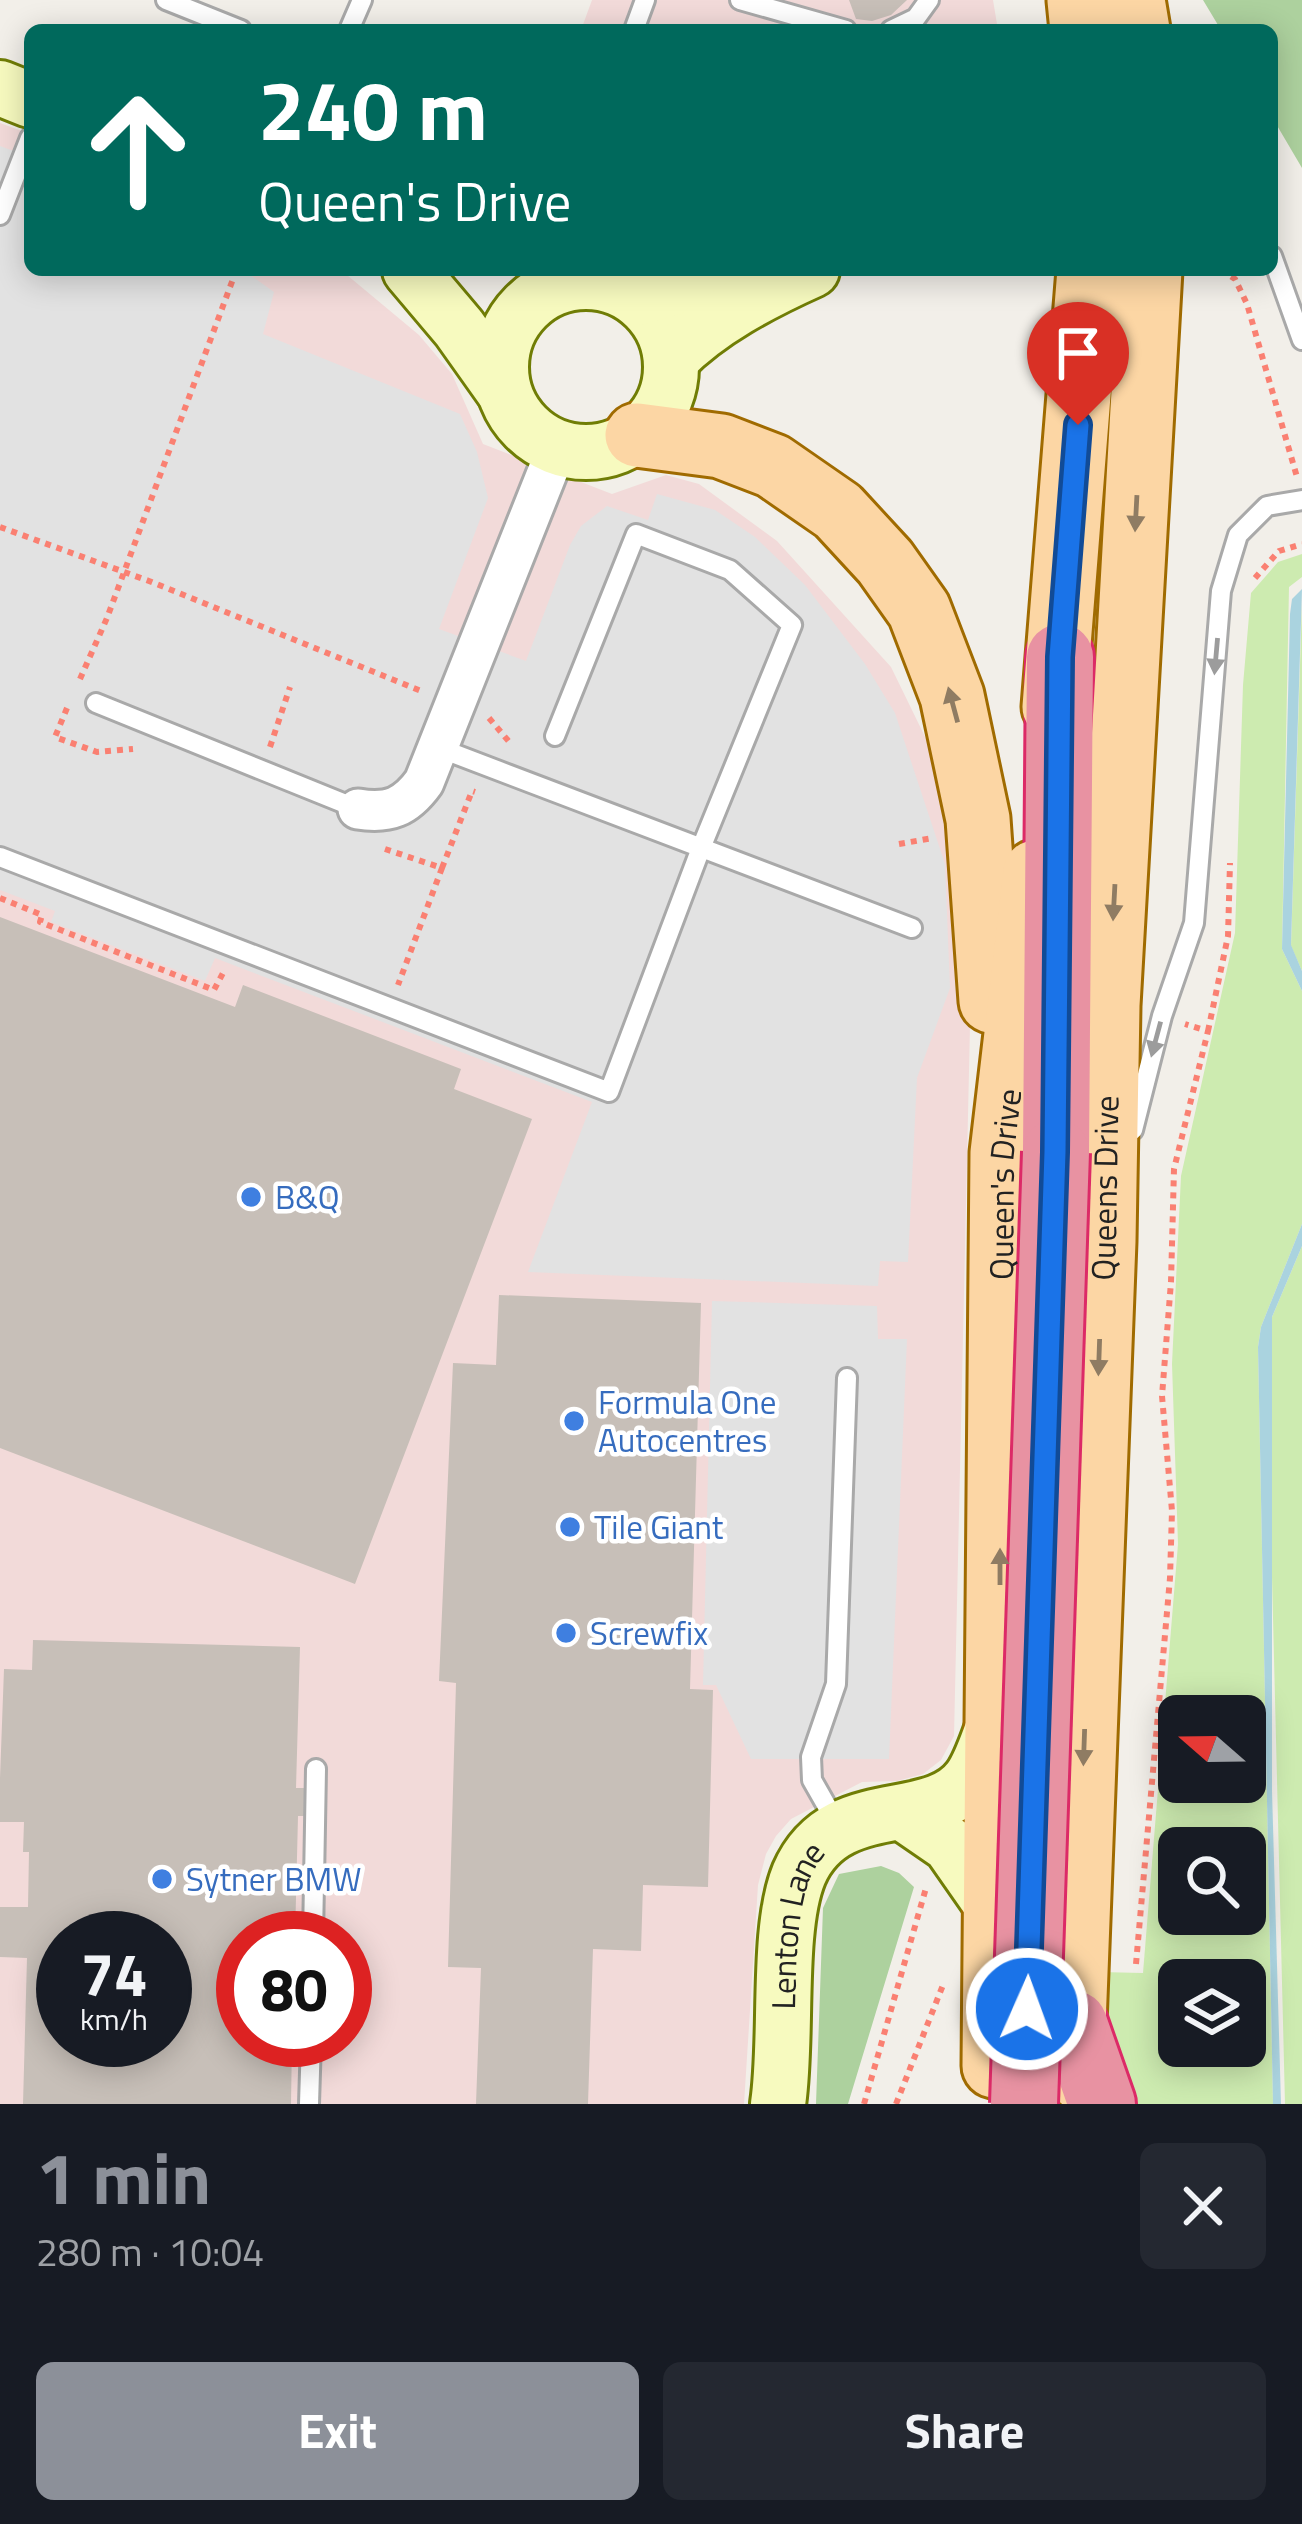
<!DOCTYPE html>
<html lang="en">
<head>
<meta charset="utf-8">
<style>
	:root { --surface:#171b24; --page:#242831; --text:#f1f3f6; --muted:#9ea1a6; --accent:#8c9099 }
	body { margin:0; font-family:"Titillium Web",sans-serif; background:var(--page); color:var(--text); height:100vh; display:flex; flex-direction:column; font-size:45px; white-space:nowrap }
	* { box-sizing:border-box; margin:0 }
	p { font-size:39px; color:var(--muted) }
	.icon { flex:none; width:66px; height:66px; fill:none; stroke:currentColor; stroke-width:2; stroke-linecap:round; stroke-linejoin:round }
	.map { position:relative; height:2104px; overflow:hidden }
	.drawer { display:flex; flex-direction:column; background:var(--surface); flex:1 }
	.drawer>* { flex:none }
	.banner { position:absolute; left:24px; top:24px; width:1254px; height:252px; border-radius:18px; box-shadow:0 6px 30px #0003; background:#00695c; color:#fff; overflow:hidden }
	.needle { width:78px; rotate:290deg }
	.tools { position:absolute; left:1158px; top:1695px; display:grid; gap:24px }
	.tools a { display:grid; place-items:center; width:108px; height:108px; border-radius:18px; background:var(--surface); box-shadow:0 6px 30px #0003; font-size:60px }
	.speed { position:absolute; left:36px; top:1911px; display:flex; gap:24px; font-size:60px; font-weight:700; text-align:center }
	.speed>* { display:grid; place-content:center; width:156px; height:156px; border-radius:50%; background:var(--surface); box-shadow:0 6px 30px #0003; line-height:1 }
	.speed small { font-size:30px; font-weight:400 }
	.speed .limit { border:18px solid #d22; background:#fff; color:#111 }
	.pin { position:absolute; display:grid; place-items:center; width:102px; height:102px; color:#fff; margin:-123px -51px; border-radius:50% 50% 50% 0; rotate:-45deg; box-shadow:0 0 12px #0007 }
	.pin .icon { rotate:45deg }
	.me { position:absolute; width:132px; margin:-66px; rotate:2deg; stroke-linejoin:round; filter:drop-shadow(0 0 9px #0008) }
	.turn { display:flex; align-items:center; gap:42px; height:252px; padding:0 36px; font-size:54px }
	.turn .icon { width:156px; height:156px; stroke-width:2.5 }
	.turn b { display:block; font-size:84px; line-height:102px }
	.round { display:grid; place-items:center; flex:none; width:126px; height:126px; border-radius:18px; background:var(--page) }
	.overview { display:flex; align-items:center; justify-content:space-between; height:204px; padding:0 36px }
	h1 { font-size:72px; font-weight:700; line-height:90px; color:var(--accent) }
	.button { display:flex; gap:24px; margin-top:auto; padding:24px 36px }
	.button a { flex:1; height:138px; border-radius:18px; background:var(--accent); color:#fff; font-size:48px; font-weight:700; line-height:138px; text-align:center }
	.button a+a { background:var(--page); color:var(--text) }
	.map>svg:first-child { display:block }
	.commercial { fill:#f2dad9; fill-rule:evenodd }
	.grass { fill:#cdebb0; fill-rule:evenodd }
	.forest { fill:#add19e }
	.parking { fill:#e2e2e2 }
	.water { fill:#aad3df }
	.building { fill:#c7bfb8; fill-rule:evenodd }
	.lines { fill:none; stroke-linecap:round; stroke-linejoin:round }
	.lane-casing { stroke:#a9a9a9; stroke-width:24 }
	.street-casing { stroke:#a9a9a9; stroke-width:45 }
	.secondary-casing { stroke:#707d05; stroke-width:60 }
	.primary-casing { stroke:#a06b00; stroke-width:69 }
	.highway-casing { stroke:#dc2a67; stroke-width:72 }
	.path { stroke:#fa8072; stroke-width:6; stroke-dasharray:6 6; stroke-linecap:butt }
	.lane { stroke:#fff; stroke-width:18 }
	.street { stroke:#fff; stroke-width:39 }
	.secondary { stroke:#f7fabf; stroke-width:54 }
	.primary { stroke:#fcd6a4; stroke-width:63 }
	.highway { stroke:#e892a2; stroke-width:66 }
	.highway-bridge-casing { stroke:#dc2a67; stroke-width:72; stroke-linecap:butt }
	.highway-bridge { stroke:#e892a2; stroke-width:66 }
	.oneway { fill:#8f7c63 }
	.oneway2 { fill:#9c9c9c }
	.route-casing { stroke:#114b97; stroke-width:30 }
	.route { stroke:#1a73e8; stroke-width:21 }
	.shop-dot { fill:#3f7fe0; stroke:#fff; stroke-width:4.5 }
	.labels { text-anchor:middle; dominant-baseline:central; stroke-width:9; stroke-linejoin:round; paint-order:stroke }
	.street-label { font-size:33px; fill:#222; stroke:#fff }
	.shop-label { font-size:33px; fill:#366cbe; stroke:#fff; text-anchor:start }
</style>
</head>
<body>
<div class="map">
<svg width="1302" height="2104" viewBox="0 0 1302 2104">
	<rect width="100%" height="100%" fill="#f2efe9"/>
	<path class="commercial" d="M592,0H993L998,30H581Z
		M0,123L30,134V270H341L419,335L452,374L483,444L612,494L666,475L699,484L777,541L891,667L930,747L958,848L972,938L954,1736L941,1760L923,1774L897,1781L862,1782L791,1819L776,1836L766,1854L758,1885L744,2104H0ZM63,1938H165V2040H63ZM243,1938H345V2040H243Z"/>
	<path class="grass" d="M1302,554V577L1289,587L1282,949L1302,991V1224L1261,1327L1258,1347L1273,2104H1114L1100,1972L1143,1973L1178,1544L1172,1364L1181,1176L1235,933L1243,685L1251,593L1278,562ZM1179,1716H1245V1782H1179ZM1179,1848H1245V1914H1179ZM1179,1980H1245V2046H1179Z
		M1302,603V971L1291,946Z
		M1302,1246V2104H1285L1270,1496L1272,1317Z"/>
	<path class="forest" d="M1203,0H1302V168L1272,117V30H1221Z
		M881,1866L899,1873L914,1887L848,2104H816L823,1908L839,1874Z"/>
	<path class="parking" d="M0,146L30,157V270H243L274,292L263,334L460,414L477,452L488,498L439,629L526,661L570,545L581,526L607,506L648,520L657,494L715,510L755,537L805,585L865,664L895,713L945,864L950,988L917,1078L908,1262L880,1261L878,1286L528,1272L592,1102L215,958L205,981L51,922L55,911L0,890Z
		M712,1301L877,1306L878,1339H907L889,1759H751L716,1685H703Z"/>
	<path class="water" d="M1302,589L1291,945L1302,971V991L1282,949L1290,614L1292,599Z
		M1302,1224V1246L1272,1317V1791L1281,2104H1273L1258,1347L1261,1327Z"/>
	<path class="building" d="M849,0H907L891,15L872,21L856,19Z
		M0,917L235,1007L243,985L461,1069L454,1089L532,1119L355,1584L0,1448Z
		M499,1295L701,1303L690,1689L713,1690L708,1887L643,1885L641,1951L593,1949L588,2104H476L481,1968L448,1967L456,1683L439,1681L453,1363L496,1365Z
		M33,1640L300,1647L296,1788H311V1816H298L295,1938H243V2040H292L291,2104H23L27,1958L0,1957V1907H28L29,1852H23L24,1822H0V1778L4,1669L32,1670ZM63,1938H165V2040H63Z"/>
	<g class="lines">
		<defs>
			<path id="lane" d="M166,0L241,30
				M740,0L846,30
				M349,30L362,0
				M634,30L645,0
				M891,30L916,18L929,0
				M0,215L30,138
				M1272,256L1302,340
				M583,282L584,270
				M96,703L358,809
				M439,748L912,928
				M0,857L609,1092L701,848L792,625L730,570L636,534L555,736
				M1133,1130L1162,1016L1194,923L1221,591L1238,535L1267,506L1302,500
				M837,1824L812,1780L811,1757L836,1684L847,1378
				M313,1938L316,1769
				M309,2104L311,2040"/>
			<path id="street" d="M358,809C389,814 406,807 424,782L557,448"/>
			<g id="secondary">
				<path d="M0,88L30,100"/>
				<path d="M410,270L459,328L503,390"/>
				<circle cx="586" cy="367" r="85"/>
				<path d="M637,298L739,270"/>
				<path d="M671,359C709,320 763,292 812,270"/>
				<path d="M902,1812L950,1845L996,1911"/>
				<path id="s1" d="M778,2104C788,2038 776,1930 799,1874C835,1791 932,1831 970,1779C982,1762 988,1739 996,1720"/>
			</g>
			<g id="primary">
				<path d="M1079,0L1082,30"/>
				<path d="M1133,0L1138,30"/>
				<path d="M637,435L721,446L773,466L838,511L885,562L919,610L952,696L978,819L991,1001"/>
				<path d="M1054,707L1089,270"/>
				<path id="s2" d="M994,2066L1002,1153L1035,872"/>
				<path id="s3" d="M1080,2078L1074,2024L1104,1241L1108,1005L1150,270"/>
			</g>
			<path id="highway" d="M1056,1152L1060,657
				M1074,2024L1102,2104"/>
		</defs>
		<use href="#lane" class="lane-casing"/>
		<use href="#street" class="street-casing"/>
		<use href="#secondary" class="secondary-casing"/>
		<use href="#primary" class="primary-casing"/>
		<use href="#highway" class="highway-casing"/>
		<path class="path" d="M1221,270L1235,279L1247,304L1297,477
			M0,527L149,581L421,691
			M1255,578L1279,551L1302,544
			M80,679L107,618L233,279
			M67,708L55,737L97,752L133,749
			M489,718L511,744
			M270,747L290,687
			M899,844L933,838
			M385,849L442,868L398,985
			M442,868L472,791L475,792
			M0,898L42,915L40,922L214,990L224,971
			M1208,1031L1228,936L1230,863
			M1136,1964L1170,1578L1172,1511L1162,1396L1171,1282L1174,1169L1208,1031L1185,1024
			M864,2104L926,1888
			M896,2104L943,1985"/>
		<use href="#lane" class="lane"/>
		<use href="#street" class="street"/>
		<use href="#secondary" class="secondary"/>
		<use href="#primary" class="primary"/>
		<use href="#highway" class="highway"/>
		<defs>
			<path id="highway-bridge" d="M1024,2104L1056,1152"/>
		</defs>
		<use href="#highway-bridge" class="highway-bridge-casing"/>
		<use href="#highway-bridge" class="highway-bridge"/>
	</g>
	<defs><path id="oneway-solid" d="M-6-.8H1V-3.2L6.5 0L1 3.2V.8H-6Z" transform="scale(3)"/></defs>
	<g class="oneway">
		<use href="#oneway-solid" transform="translate(1136 513) rotate(93)"/>
		<use href="#oneway-solid" transform="translate(953 705) rotate(-105)"/>
		<use href="#oneway-solid" transform="translate(1114 902) rotate(93)"/>
		<use href="#oneway-solid" transform="translate(1099 1357) rotate(92)"/>
		<use href="#oneway-solid" transform="translate(1000 1567) rotate(-90)"/>
		<use href="#oneway-solid" transform="translate(1084 1747) rotate(92)"/>
	</g>
	<g class="oneway2">
		<use href="#oneway-solid" transform="translate(1216 656) rotate(95)"/>
		<use href="#oneway-solid" transform="translate(1156 1039) rotate(105)"/>
	</g>
	<g class="lines">
		<defs>
			<path id="route" d="M1027,2009L1055,1152L1060,657L1078,425"/>
		</defs>
		<use href="#route" class="route-casing"/>
		<use href="#route" class="route"/>
	</g>
	<g class="shop-dot">
		<circle cx="251" cy="1197" r="12"/>
		<circle cx="574" cy="1421" r="12"/>
		<circle cx="570" cy="1527" r="12"/>
		<circle cx="566" cy="1633" r="12"/>
		<circle cx="162" cy="1879" r="12"/>
	</g>
	<g class="labels">
		<g class="street-label">
			<text stroke="none"><textPath href="#s2" startOffset="882">Queen's Drive</textPath></text>
			<text stroke="none"><textPath href="#s3" startOffset="891">Queens Drive</textPath></text>
			<text stroke="none"><textPath href="#s1" startOffset="180">Lenton Lane</textPath></text>
		</g>
		<g class="shop-label">
			<text x="275" y="1197">B&amp;Q</text>
			<text x="598" y="1402">Formula One<tspan x="598" dy="38">Autocentres</tspan></text>
			<text x="594" y="1527">Tile Giant</text>
			<text x="590" y="1633">Screwfix</text>
			<text x="186" y="1879">Sytner BMW</text>
		</g>
	</g>
</svg>
<div class="tools">
<a><svg class="needle" viewBox="-14 -14 28 28"><path d="M0-13l5 13h-10z" fill="#e53935"/><path d="M0 13l5-13h-10z" fill="#9ea1a6"/></svg></a>
<a><svg class="icon" aria-label="search" viewBox="0 0 24 24"><circle cx="10" cy="10" r="6"/><path d="M15 15l6 6"/></svg></a>
<a><svg class="icon" aria-label="layers" viewBox="0 0 24 24"><path d="M12 4l9 5-9 5-9-5zM3 14l9 5 9-5"/></svg></a>
</div>
<div class="speed"><div>74<small>km/h</small></div><div class="limit">80</div></div>
<div class="pin" style="left:1078px;top:425px;background:#d93025"><svg class="icon" aria-label="arrive" viewBox="0 0 24 24"><path d="M6 21V4h12l-3 4 3 4H6"/></svg></div>
<svg class="me" style="left:1027px;top:2009px" viewBox="-20 -20 40 40"><circle r="17" fill="#1a73e8" stroke="#fff" stroke-width="3"/><path d="M0-11L8 9 0 5-8 9z" fill="#fff"/></svg>
<div class="banner">
<div class="turn"><svg class="icon" aria-label="ahead" viewBox="0 0 24 24"><path d="M12 20V5M6 11l6-6 6 6"/></svg><div><b>240 m</b>Queen's Drive</div></div>
</div>
</div>
<section class="drawer">
<div class="overview"><div><h1>1 min</h1><p>280 m · 10:04</p></div><a class="round"><svg class="icon" aria-label="close" viewBox="0 0 24 24"><path d="M6 6l12 12M18 6L6 18"/></svg></a></div>
<div class="button"><a>Exit</a><a>Share</a></div>
</section>
</body>
</html>
